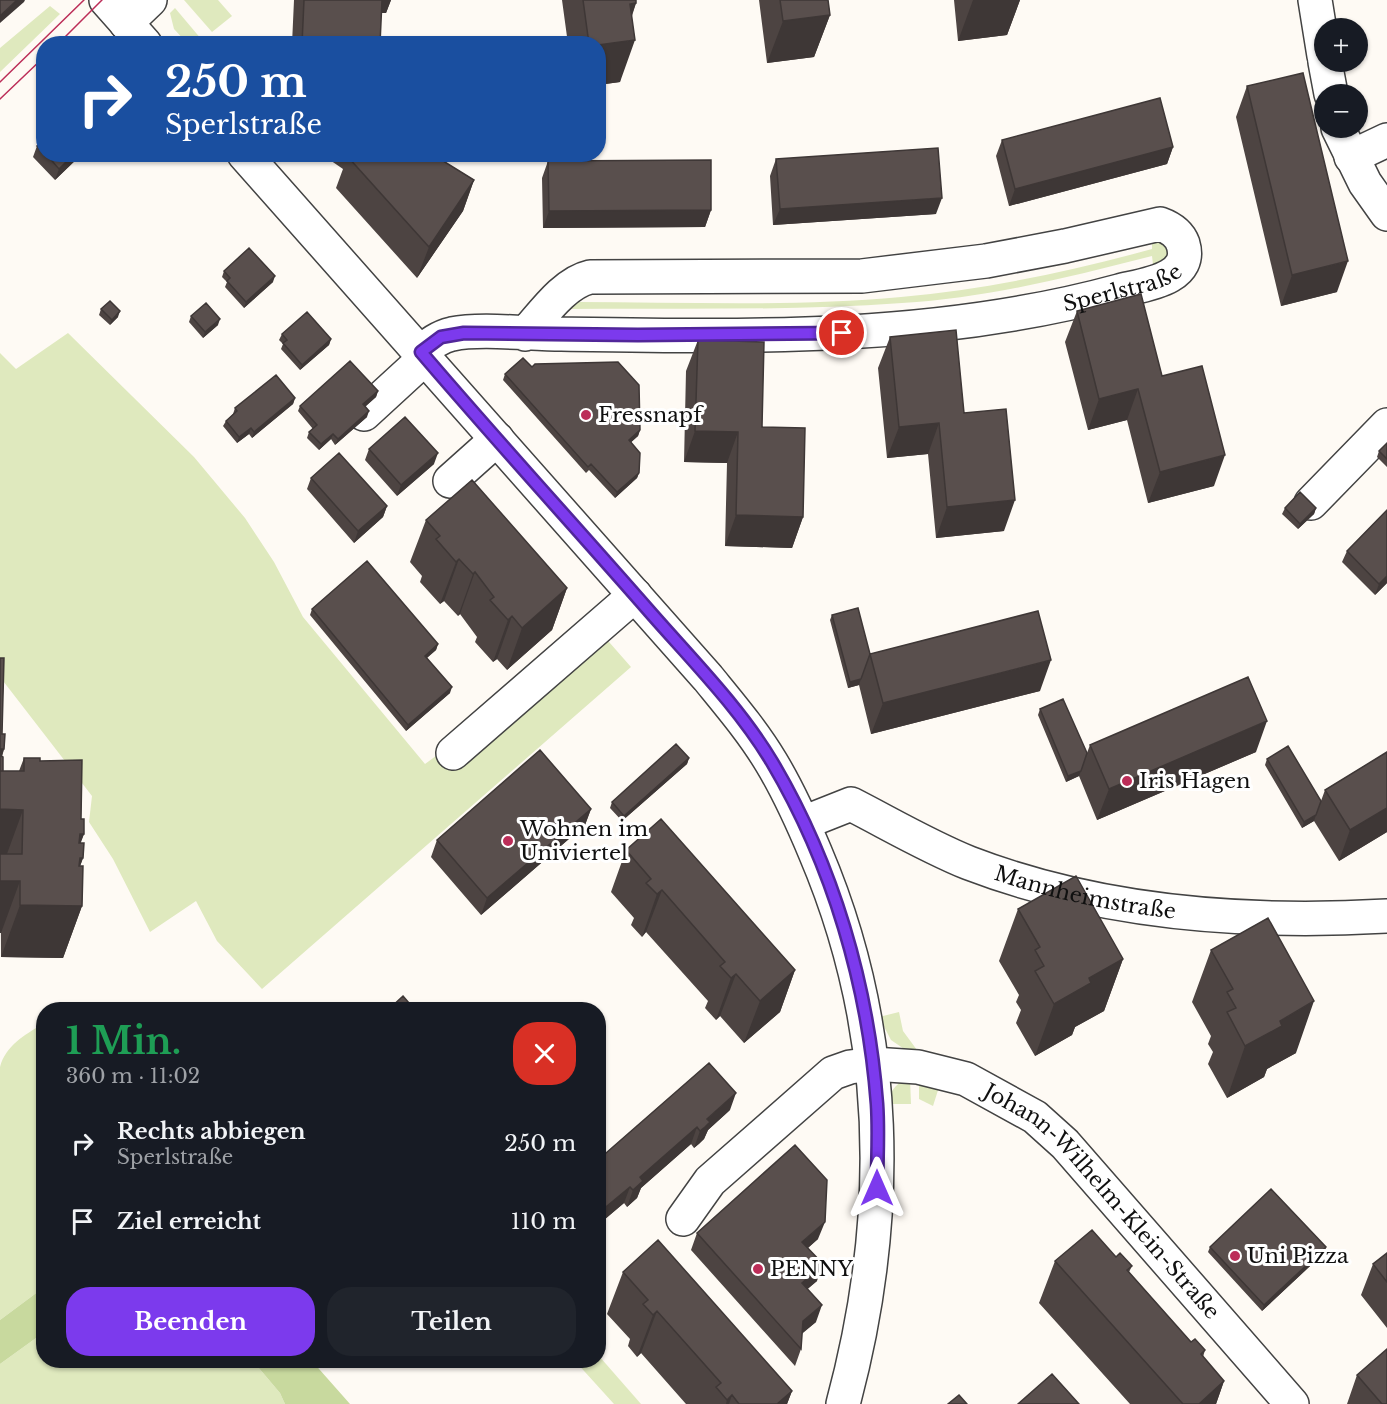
<!DOCTYPE html>
<html lang="de">
<head>
<meta charset="utf-8">
<style>
	:root { --surface:#171b24; --page:#20242c; --text:#f1f3f6; --muted:#9ea1a6; --accent:#7c3aed }
	body { margin:0; font-family:"Libre Baskerville",serif; background:var(--page); color:var(--text); height:100vh; display:flex; flex-direction:column; font-size:22px; white-space:nowrap }
	* { box-sizing:border-box; margin:0 }
	p { font-size:20px; color:var(--muted) }
	.icon { flex:none; width:33px; height:33px; fill:none; stroke:currentColor; stroke-width:2; stroke-linecap:round; stroke-linejoin:round }
	.map { position:relative; flex:1; overflow:hidden }
	.side { position:absolute; left:36px; top:1002px; width:570px; height:366px; display:flex; flex-direction:column; background:var(--surface); border-radius:24px; box-shadow:0 2px 4px #0004 }
	.side>* { flex:none }
	.top-card { position:absolute; left:36px; top:36px; width:570px; height:126px; border-radius:24px; box-shadow:0 2px 4px #0004; background:#1a4fa0; color:#fff; overflow:hidden }
	.buttons { position:absolute; left:1314px; top:18px; display:grid; gap:12px }
	.buttons a { display:grid; place-items:center; width:54px; height:54px; border-radius:50%; background:var(--surface); box-shadow:0 2px 4px #0004; font-size:30px }
	.pin { position:absolute; display:grid; place-items:center; width:51px; height:51px; color:#fff; margin:-26px; border:3px solid #fff; border-radius:50%; box-shadow:0 2px 6px #0007 }
	.me { position:absolute; width:66px; margin:-33px; rotate:0deg; stroke-linejoin:round; filter:drop-shadow(0 0 4px #0008) }
	.turn { display:flex; align-items:center; gap:21px; height:126px; padding:0 30px; font-size:27px }
	.turn .icon { width:78px; height:78px; stroke-width:2.5 }
	.turn b { display:block; font-size:42px; line-height:51px }
	.round { display:grid; place-items:center; flex:none; width:63px; height:63px; border-radius:24px; background:var(--page) }
	.summary { display:flex; align-items:center; justify-content:space-between; height:102px; padding:0 30px }
	h1 { font-size:36px; font-weight:700; line-height:45px; color:#1e9e55 }
	.button { display:flex; gap:12px; margin-top:auto; padding:12px 30px }
	.button a { flex:1; height:69px; border-radius:24px; background:var(--accent); color:#fff; font-size:24px; font-weight:700; line-height:69px; text-align:center }
	.button a+a { background:var(--page); color:var(--text) }
	ul { padding:0; list-style:none }
	li { display:flex; align-items:center; gap:18px; height:78px; padding:0 30px }
	li div { flex:1 }
	li b { display:block; font-size:22px }
	li em { font-style:normal }
	.map>svg:first-child { display:block }
	.green { fill:#dfe9be }
	.forest { fill:#c8d99e }
	.lines { fill:none; stroke-linecap:round; stroke-linejoin:round }
	.minor-casing { stroke:#434343; stroke-width:36 }
	.minor { stroke:#fff; stroke-width:33 }
	.tram { stroke:#bc2d58; stroke-width:1.5 }
	.wall { fill:#4d4442 }
	.shaded-wall { fill:#3e3736 }
	.building { fill:#594f4d; stroke:#3e3736; stroke-width:1.5 }
	.route-casing { stroke:#51269a; stroke-width:15 }
	.route { stroke:#7c3aed; stroke-width:10 }
	.poi-dot { fill:#bc2d58; stroke:#fff; stroke-width:2 }
	.labels { text-anchor:middle; dominant-baseline:central; stroke-width:6; stroke-linejoin:round; paint-order:stroke }
	.street-label { font-size:21px; fill:#101010; stroke:#fff }
	.poi-label { font-size:21px; fill:#101010; stroke:#fff; text-anchor:start }
</style>
</head>
<body>
<div class="map">
<svg width="1387" height="1404" viewBox="0 0 1387 1404">
	<rect width="100%" height="100%" fill="#fefaf4"/>
	<path class="green" d="M184,0H218L232,16L212,32Z
		M50,6L60,14L0,72V48Z
		M175,8L202,40L197,43H187L174,29L170,13Z
		M1152,232L1172,251L1154,273L1152,256C1070,277 987,298 902,303C792,311 680,308 569,309L584,285L577,302C684,302 794,307 901,297C986,289 1069,272 1152,249Z
		M68,333L194,457L245,518L274,562L303,617L425,764L602,634L631,667L262,989L217,941L196,901L150,932L113,859L89,822L92,796L0,677V353L16,369Z
		M899,1012L903,1031L917,1050L910,1053L891,1040L879,1017Z
		M42,1024L43,1288L0,1320V1067C6,1045 24,1036 42,1024Z
		M910,1078L911,1104H890C888,1090 898,1082 910,1078Z
		M919,1079L940,1084L933,1106L919,1099Z
		M43,1333L44,1360L253,1361L280,1393L285,1404H0V1364Z
		M599,1356L641,1404H614L575,1361L598,1360Z"/>
	<path class="forest" d="M43,1288V1333L0,1364V1320Z
		M253,1361H312L350,1404H285L280,1393Z"/>
	<g class="lines">
		<defs>
			<g id="minor">
				<path d="M106,0L145,44"/>
				<path d="M1315,0L1324,56"/>
				<path d="M126,23L150,0"/>
				<path d="M1325,62L1331,94"/>
				<path d="M1338,128L1365,183L1387,214"/>
				<path d="M244,154L708,678C730,705 753,732 771,762C788,790 802,821 815,852C891,1030 893,1218 843,1404"/>
				<path d="M1351,157L1387,140"/>
				<path id="s1" d="M421,352C430,344 439,337 452,334C481,328 529,334 561,334C748,337 936,341 1119,291C1142,285 1194,280 1183,244C1179,233 1171,228 1160,224L1065,246L986,261L862,276L590,277C564,283 543,314 525,334"/>
				<path d="M364,414L425,358"/>
				<path d="M450,481L497,439"/>
				<path d="M1311,503L1387,425"/>
				<path d="M453,753L635,595"/>
				<path id="s2" d="M803,823L851,804C890,824 929,847 969,863C1102,914 1247,924 1387,916"/>
				<path id="s3" d="M683,1219L710,1181L833,1073L850,1067L873,1064L918,1067L966,1079L1035,1117L1065,1144L1292,1404"/>
			</g>
		</defs>
		<use href="#minor" class="minor-casing"/>
		<use href="#minor" class="minor"/>
		<path class="tram" d="M58,44L102,0
			M0,82L84,0
			M0,99L44,57"/>
	</g>
	<path class="wall" d="M294,0H391L386,13H381L380,44H292Z
		M562,0H636V3L632,16L620,82L598,85V44H568Z
		M759,0H828L830,15L814,57L767,63Z
		M954,0H1020L1007,35L958,41Z
		M1247,86L1337,292L1281,306L1236,117Z
		M44,140V154H82L55,180L33,157L37,146Z
		M1002,140L1173,147L1167,164L1009,206L996,156Z
		M328,154H432L474,180L463,211L417,278L336,188L343,169L327,158L328,155Z
		M776,159L936,214L773,225L770,176Z
		M548,161L711,210L705,227L543,228L542,178Z
		M224,271L273,282L244,308L225,287L227,282L222,277Z
		M101,309L118,317L110,325L99,315Z
		M1077,311L1162,376L1214,486L1148,503L1127,420L1088,430L1065,342Z
		M191,316L218,325L203,338L189,322Z
		M282,334L331,339L329,345L300,370L281,349L283,344L279,340Z
		M890,337L964,413L1004,531L936,538L928,454L887,458L878,368Z
		M698,340L762,427L803,517L792,548L725,546L727,463L684,462L686,371Z
		M532,367L640,430L638,436L631,442L639,473L637,478L615,498L589,470L586,473L503,380L505,374Z
		M378,391L376,397L365,407L367,417L335,445L331,439L319,450L307,438L309,432L313,429L298,411L300,406Z
		M295,398L293,404L252,438L249,434L237,443L223,426L226,421L233,414L235,408Z
		M1387,443V467L1377,457L1379,451Z
		M369,449L434,464L397,496L365,460Z
		M311,478L387,506L383,517L354,543L307,489Z
		M1285,508H1316L1314,514L1298,529L1282,514Z
		M1387,510V583L1375,595L1342,562L1347,551Z
		M426,520L567,588L552,630L507,670L497,659L493,662L475,642L477,637L460,614L458,616L444,601L440,604L420,582L422,576L410,562Z
		M312,609L438,644L436,650L427,658L450,693L406,731L310,615Z
		M832,615L870,654L1040,691L871,734L859,685L848,688L830,620Z
		M0,658H4L2,734H5L4,749L2,757H3V771H19L24,758H40V761L82,760L81,819H84V834L80,843H84L83,858L80,866H83L82,906L63,958L1,957Z
		M1040,709L1087,753L1090,745L1256,752L1097,820L1079,776L1066,782L1038,715Z
		M1387,752V832L1339,861L1314,821L1302,828L1265,765L1267,759L1321,801L1325,790Z
		M689,758L687,764L622,821L610,808L612,802Z
		M591,809L585,825L481,915L431,857L437,840Z
		M626,850L795,970L780,1012L744,1043L720,1016L716,1020L705,1008L708,1001L646,932L642,937L631,925L634,918L611,892Z
		M1018,909L1123,959L1104,1011L1075,1027L1072,1035L1035,1056L1016,1023L1021,1010L1016,1002L1019,995L999,961Z
		M1211,950L1296,1053L1267,1069L1264,1077L1227,1098L1208,1064L1213,1052L1208,1044L1211,1036L1192,1002Z
		M730,1110L708,1130L704,1139L699,1144L694,1148L691,1144L641,1188L637,1198L627,1207L624,1203L598,1225V1160Z
		M697,1233L818,1239L808,1248L817,1281L807,1289L816,1322L802,1333L801,1349L795,1366L691,1250Z
		M1210,1247H1326L1324,1253L1262,1311L1208,1252Z
		M1387,1253V1328L1361,1295L1373,1264Z
		M1116,1257L1132,1266L1129,1272L1191,1342L1205,1350L1203,1357L1224,1381L1216,1404H1130L1039,1303L1055,1261Z
		M623,1272L792,1391L787,1404H686L641,1353L637,1357L628,1346L630,1339L607,1314Z
		M1357,1375L1387,1404H1347Z"/>
	<path class="shaded-wall" d="M17,0H25L24,2L0,23V16Z
		M376,0H391L386,13H372Z
		M973,0H1020L1007,35L958,41Z
		M636,3L622,42L635,40L620,82L598,85V45L630,4Z
		M830,15L814,57L767,63L783,21Z
		M1173,147L1167,164L1009,206L1015,189Z
		M74,154H82L55,180L59,169Z
		M474,180L463,211L417,278L429,247Z
		M942,198L936,214L773,225L780,209Z
		M711,210L705,227L543,228L549,211Z
		M1348,261L1337,292L1281,306L1292,275Z
		M275,276L273,282L244,308L246,302Z
		M120,311L118,317L110,325L112,320Z
		M220,319L218,325L203,338L205,332Z
		M331,339L329,345L300,370L302,365Z
		M1138,389L1127,420L1088,430L1099,399Z
		M378,391L376,397L361,410L363,404Z
		M295,398L293,404L252,438L254,432Z
		M369,411L367,417L335,445L338,439Z
		M939,423L928,454L887,458L899,427Z
		M251,428L249,434L237,443L239,437Z
		M640,430L638,436L627,446L629,440Z
		M695,431L738,432L727,463L684,462Z
		M333,434L331,439L319,450L321,444Z
		M438,453L434,464L397,496L401,485Z
		M1225,455L1214,486L1148,503L1160,472Z
		M639,473L637,478L615,498L617,492Z
		M1015,500L1004,531L936,538L947,507Z
		M387,506L383,517L354,543L358,531Z
		M1316,508L1314,514L1298,529L1300,524Z
		M736,515L803,517L792,548L725,546Z
		M459,559L444,601L440,604L456,562Z
		M475,572L460,614L458,616L473,574Z
		M1387,576V583L1375,595L1379,584Z
		M567,588L552,630L507,670L522,628Z
		M512,616L497,659L493,662L508,620Z
		M438,644L436,650L423,661L425,656Z
		M1051,660L1040,691L871,734L883,703Z
		M861,679L859,685L848,688L850,682Z
		M452,687L450,693L406,731L408,725Z
		M1267,721L1256,752L1097,820L1109,789Z
		M1,749H4L0,761Z
		M689,758L687,764L622,821L624,816Z
		M1081,771L1079,776L1066,782L1068,776Z
		M1387,808V832L1339,861L1350,830Z
		M0,809L23,810L4,862H0Z
		M591,809L585,825L481,915L487,898Z
		M1316,815L1314,821L1302,828L1304,822Z
		M80,834H84L65,886Z
		M80,858H83L66,906H82L63,958L1,957L20,905Z
		M0,881H20L1,933H0Z
		M662,890L646,932L642,937L657,894Z
		M1123,959L1104,1011L1075,1027L1072,1035L1035,1056L1054,1004L1089,978Z
		M795,970L780,1012L744,1043L760,1001Z
		M736,974L720,1016L716,1020L731,978Z
		M1314,1001L1296,1053L1267,1069L1264,1077L1227,1098L1245,1046L1280,1021Z
		M736,1093L730,1110L708,1130L704,1139L694,1148L700,1131L707,1119Z
		M697,1127L691,1144L641,1188L637,1198L627,1207L633,1190L640,1177Z
		M630,1187L624,1203L598,1225V1219L601,1211Z
		M825,1222L818,1239L796,1258L802,1242Z
		M1326,1247L1324,1253L1262,1311L1264,1305Z
		M823,1264L817,1281L796,1299L802,1283Z
		M822,1305L816,1322L797,1338L803,1321Z
		M657,1311L641,1353L637,1357L653,1315Z
		M1224,1381L1216,1404H1199Z
		M792,1391L787,1404H777Z
		M732,1395L729,1404H726L727,1400Z"/>
	<path class="building" d="M0,0H17L0,16Z
		M304,0H382L380,44H302Z
		M583,0H636V3L630,4L635,40L598,45V44H589Z
		M780,0H828L830,15L783,21Z
		M1303,73L1348,261L1292,275L1247,86Z
		M1160,98L1173,147L1015,189L1002,140Z
		M44,140V152L37,146Z
		M938,148L942,198L780,209L776,159Z
		M46,154H74L59,169Z
		M349,154H432L474,180L429,247L348,157Z
		M711,160V210L549,211L548,161Z
		M249,248L275,276L246,302L227,281L230,278L224,271Z
		M1141,294L1162,376L1202,366L1225,455L1160,472L1138,389L1099,399L1077,311Z
		M110,301L120,311L112,320L101,309Z
		M206,303L220,319L205,332L191,316Z
		M307,312L331,339L302,365L283,343L287,340L282,334Z
		M956,330L964,413L1006,409L1015,500L947,507L939,423L899,427L890,337Z
		M698,340L764,342L762,427L805,428L803,517L736,515L738,432L695,431Z
		M523,358L532,367L535,364L618,362L639,385L640,430L629,440L640,453L639,473L617,492L591,464L588,467L505,374Z
		M350,361L378,391L363,404L369,411L338,439L333,434L321,444L309,432L317,425L300,406Z
		M276,375L295,398L254,432L251,428L239,437L226,421L237,411L235,408Z
		M405,417L438,453L401,485L369,449Z
		M1387,443V459L1379,451Z
		M339,453L387,506L358,531L311,478Z
		M472,480L567,588L522,628L512,616L508,620L490,600L494,597L475,572L473,574L459,559L456,562L436,539L440,536L426,520Z
		M1300,492L1316,508L1300,524L1285,508Z
		M1387,510V576L1379,584L1347,551Z
		M367,561L438,644L425,656L452,687L408,725L312,609Z
		M858,608L870,654L861,679L850,682L832,615Z
		M1038,611L1051,660L883,703L870,654Z
		M0,658H4L2,734H5L4,749H1V756L3,757V771H0Z
		M1248,677L1267,721L1109,789L1090,745Z
		M1063,699L1087,753L1081,771L1068,776L1040,709Z
		M676,744L689,758L624,816L612,802Z
		M1288,746L1321,801L1316,815L1304,822L1267,759Z
		M540,750L591,809L487,898L437,840Z
		M1387,752V808L1350,830L1325,790Z
		M24,758H40V761L82,760L81,819H84V834H80L79,843H84L83,858H80L79,866H83L82,906L20,905V881H0V854H22L23,810L0,809V771H24Z
		M661,819L795,970L760,1001L736,974L731,978L720,966L725,962L662,890L657,894L646,883L651,879L626,850Z
		M1076,876L1123,959L1089,978L1091,983L1054,1004L1035,971L1044,966L1035,950L1040,947L1018,909Z
		M1268,918L1314,1001L1280,1021L1282,1026L1245,1046L1227,1012L1236,1008L1227,992L1233,989L1211,950Z
		M403,996L415,1010H388Z
		M709,1063L736,1093L707,1119L710,1122L705,1127L700,1131L697,1127L640,1177L643,1181L633,1190L630,1187L601,1211L598,1208V1160Z
		M795,1145L827,1180L825,1222L802,1242L823,1264L802,1283L822,1305L803,1321L801,1349L697,1233Z
		M1271,1189L1326,1247L1264,1305L1210,1247Z
		M1092,1230L1116,1257L1120,1253L1132,1266L1127,1270L1191,1342L1195,1339L1205,1350L1201,1354L1224,1381L1199,1404H1183L1055,1261Z
		M658,1240L792,1391L777,1404H739L732,1395L727,1400L716,1387L721,1383L657,1311L653,1315L643,1304L648,1300L623,1272Z
		M1387,1253V1282L1373,1264Z
		M1387,1349V1404H1382L1357,1375Z
		M1052,1374L1079,1404H1018Z
		M959,1395L967,1404H948Z"/>
	<g class="lines">
		<defs>
			<path id="route" d="M842,333L638,335L464,333L441,337L421,352C496,440 574,525 650,612C692,660 739,707 772,762C833,865 868,985 877,1104C879,1132 877,1161 877,1188"/>
		</defs>
		<use href="#route" class="route-casing"/>
		<use href="#route" class="route"/>
	</g>
	<g class="poi-dot">
		<circle cx="586" cy="415" r="6"/>
		<circle cx="1127" cy="781" r="6"/>
		<circle cx="508" cy="841" r="6"/>
		<circle cx="1235" cy="1256" r="6"/>
		<circle cx="758" cy="1269" r="6"/>
	</g>
	<g class="labels">
		<g class="street-label">
			<text stroke="none"><textPath href="#s1" startOffset="711">Sperlstraße</textPath></text>
			<text stroke="none"><textPath href="#s2" startOffset="304">Mannheimstraße</textPath></text>
			<text stroke="none"><textPath href="#s3" startOffset="531">Johann-Wilhelm-Klein-Straße</textPath></text>
		</g>
		<g class="poi-label">
			<text x="598" y="415">Fressnapf</text>
			<text x="1139" y="781">Iris Hagen</text>
			<text x="520" y="829">Wohnen im<tspan x="520" dy="24">Univiertel</tspan></text>
			<text x="1247" y="1256">Uni Pizza</text>
			<text x="770" y="1269">PENNY</text>
		</g>
	</g>
</svg>
<div class="buttons">
<a>+</a>
<a>−</a>
</div>
<div class="pin" style="left:842px;top:333px;background:#d93025"><svg class="icon" aria-label="arrive" viewBox="0 0 24 24"><path d="M6 21V4h12l-3 4 3 4H6"/></svg></div>
<svg class="me" style="left:877px;top:1188px" viewBox="-20 -20 40 40"><path d="M0-17L14 15 0 8-14 15z" fill="#7c3aed" stroke="#fff" stroke-width="4"/></svg>
<div class="top-card">
<div class="turn"><svg class="icon" aria-label="right" viewBox="0 0 24 24"><path d="M7 20v-9h11M14 6l5 5-5 5"/></svg><div><b>250 m</b>Sperlstraße</div></div>
</div>
<section class="side">
<div class="summary"><div><h1>1 Min.</h1><p>360 m · 11:02</p></div><a class="round" style="background:#d93025;color:#fff"><svg class="icon" aria-label="close" viewBox="0 0 24 24"><path d="M6 6l12 12M18 6L6 18"/></svg></a></div>
<ul>
<li><svg class="icon" aria-label="right" viewBox="0 0 24 24"><path d="M7 20v-9h11M14 6l5 5-5 5"/></svg><div><b>Rechts abbiegen</b><p>Sperlstraße</p></div><em>250 m</em></li>
<li><svg class="icon" aria-label="arrive" viewBox="0 0 24 24"><path d="M6 21V4h12l-3 4 3 4H6"/></svg><div><b>Ziel erreicht</b></div><em>110 m</em></li>
</ul>
<div class="button"><a>Beenden</a><a>Teilen</a></div>
</section>
</div>
</body>
</html>
